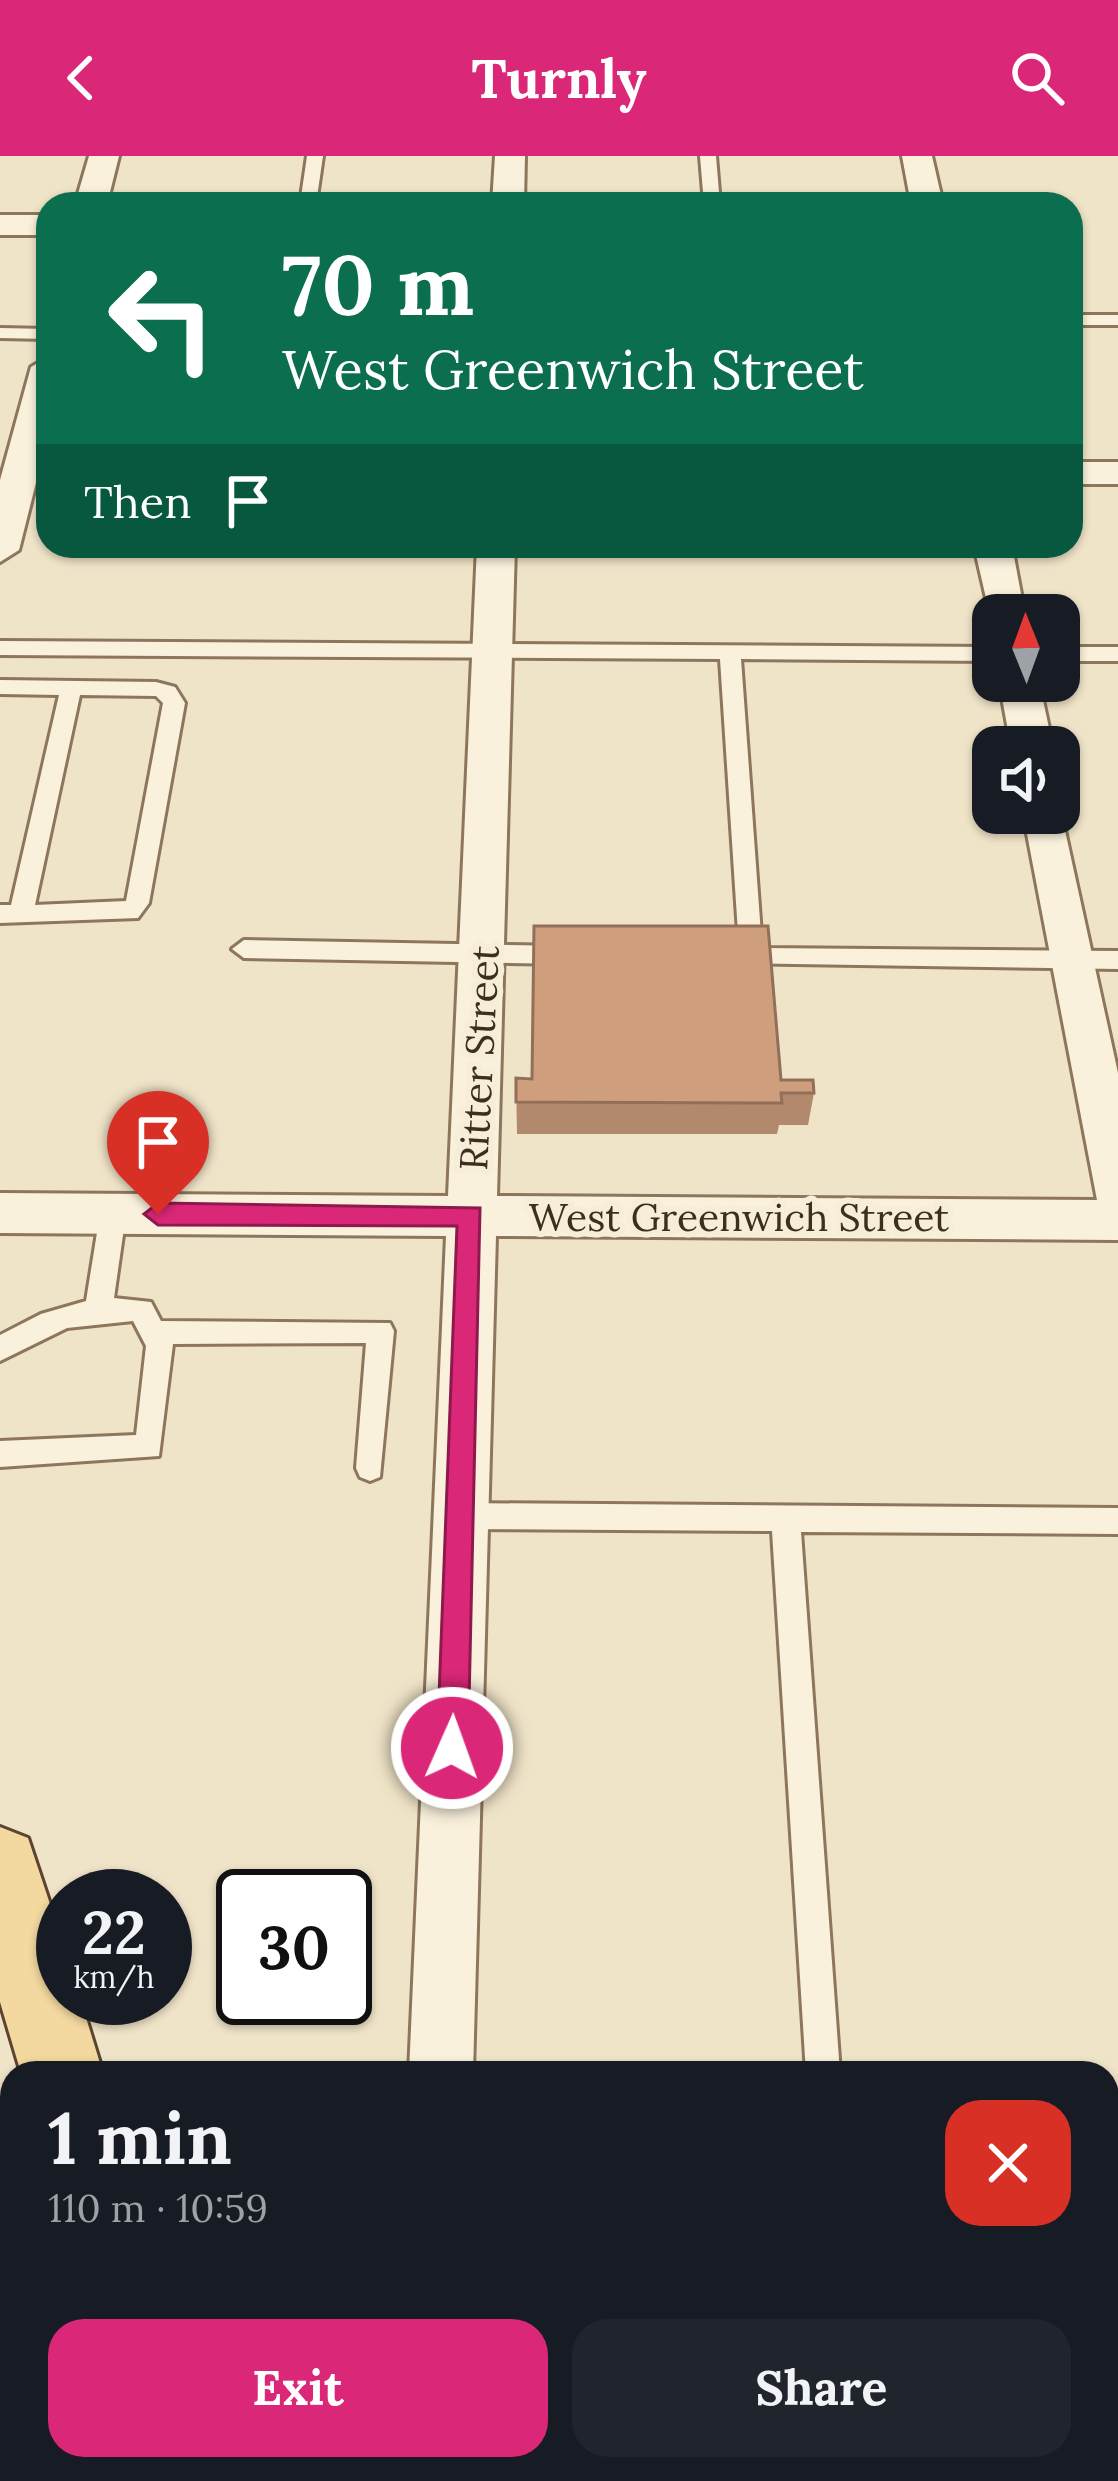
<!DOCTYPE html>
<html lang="en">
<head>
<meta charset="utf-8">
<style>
	:root { --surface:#171b24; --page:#20242c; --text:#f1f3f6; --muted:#9ea1a6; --accent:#db2777 }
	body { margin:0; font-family:Lora,serif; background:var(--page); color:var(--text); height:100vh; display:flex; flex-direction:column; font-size:45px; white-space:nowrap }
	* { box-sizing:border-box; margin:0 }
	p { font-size:39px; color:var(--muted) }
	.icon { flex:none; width:66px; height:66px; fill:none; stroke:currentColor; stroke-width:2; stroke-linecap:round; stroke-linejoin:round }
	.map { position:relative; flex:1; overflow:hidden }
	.sheet { position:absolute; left:0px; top:1905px; width:1119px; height:420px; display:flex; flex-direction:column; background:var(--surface); border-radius:36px 36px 0 0; box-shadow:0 3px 9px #0004 }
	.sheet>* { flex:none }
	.banner { position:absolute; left:36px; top:36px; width:1047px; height:366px; border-radius:36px; box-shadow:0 3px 9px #0004; background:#0b6e4f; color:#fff; overflow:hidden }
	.needle { width:78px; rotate:359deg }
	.tools { position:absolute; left:972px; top:438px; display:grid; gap:24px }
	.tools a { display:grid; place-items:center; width:108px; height:108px; border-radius:24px; background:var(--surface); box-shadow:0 3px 9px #0004; font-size:60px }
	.speed { position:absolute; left:36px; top:1713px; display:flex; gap:24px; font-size:60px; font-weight:700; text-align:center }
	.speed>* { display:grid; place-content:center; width:156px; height:156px; border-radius:50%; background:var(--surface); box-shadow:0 3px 9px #0004; line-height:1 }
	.speed small { font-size:30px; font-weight:400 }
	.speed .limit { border:6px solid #111; border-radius:18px; background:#fff; color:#111 }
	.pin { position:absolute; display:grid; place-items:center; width:102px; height:102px; color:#fff; margin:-123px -51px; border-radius:50% 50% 50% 0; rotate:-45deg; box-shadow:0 0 12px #0007 }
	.pin .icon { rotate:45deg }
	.me { position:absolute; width:132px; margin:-66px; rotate:2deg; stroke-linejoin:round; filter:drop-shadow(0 0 9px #0008) }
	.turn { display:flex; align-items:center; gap:42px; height:252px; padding:0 48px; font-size:54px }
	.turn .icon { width:156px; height:156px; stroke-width:2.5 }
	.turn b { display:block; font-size:84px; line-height:102px }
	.then { display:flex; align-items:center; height:114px; padding:0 48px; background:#0003; gap:24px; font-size:45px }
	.round { display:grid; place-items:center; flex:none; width:126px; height:126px; border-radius:36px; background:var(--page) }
	.summary { display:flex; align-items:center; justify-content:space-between; height:204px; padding:0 48px }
	h1 { font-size:72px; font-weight:700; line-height:90px }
	.button { display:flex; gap:24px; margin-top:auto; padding:24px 48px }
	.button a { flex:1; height:138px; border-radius:36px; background:var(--accent); color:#fff; font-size:48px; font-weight:700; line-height:138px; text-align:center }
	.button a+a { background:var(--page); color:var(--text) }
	header { display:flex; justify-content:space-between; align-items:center; height:156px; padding:0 48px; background:var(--accent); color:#fff; font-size:54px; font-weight:700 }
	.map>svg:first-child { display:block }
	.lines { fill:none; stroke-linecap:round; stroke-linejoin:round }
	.service-casing { stroke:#8d765c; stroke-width:6 }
	.minor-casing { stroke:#8d765c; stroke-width:6 }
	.primary-casing { stroke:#5b4430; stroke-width:6 }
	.service { fill:#faf1dc; fill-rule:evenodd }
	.minor { fill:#faf1dc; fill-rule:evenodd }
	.primary { fill:#f3d9a0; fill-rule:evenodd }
	.wall { fill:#b2896c }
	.building { fill:#cf9f7d; stroke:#916f58; stroke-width:3 }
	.route { fill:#db2777; stroke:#8e194d; stroke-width:3 }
	.labels { text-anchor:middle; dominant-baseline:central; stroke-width:12; stroke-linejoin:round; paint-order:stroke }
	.street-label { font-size:39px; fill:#3d2e20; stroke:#f7eed8 }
</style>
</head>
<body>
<header><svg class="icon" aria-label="back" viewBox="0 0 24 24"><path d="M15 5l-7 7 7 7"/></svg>Turnly<svg class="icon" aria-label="search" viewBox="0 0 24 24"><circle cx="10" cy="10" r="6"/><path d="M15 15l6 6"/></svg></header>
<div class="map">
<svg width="1118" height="2325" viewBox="0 0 1118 2325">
	<rect width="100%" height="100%" fill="#f0e4c8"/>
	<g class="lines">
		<defs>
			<path id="service" d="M307,0H323L316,48H300Z
				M700,0H716L720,48H704Z
				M1071,159H1118V169H1071Z
				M0,172L48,173V183L0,182Z
				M0,485L993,491V505L741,503L762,792L1118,795V813L730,807L726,801L730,795L739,792L720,503L0,499Z
				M1059,491H1118V505H1059Z
				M0,524L156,526L175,531L185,547L149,747L138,762L0,767V749H11L59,539L0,538ZM80,539L156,540L163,547L126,745L35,749Z
				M244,784L568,790L580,799L568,808L244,802L232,793Z
				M113,1047L122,1050L126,1058L114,1142L151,1146L161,1165L390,1167L394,1175L380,1321L370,1325L360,1321L356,1312L366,1187L173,1188L159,1300L0,1311V1285L136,1279L146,1190L133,1165L67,1172L0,1205V1179L41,1158L86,1145L100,1058L104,1050Z
				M460,1347L1118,1352V1378L801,1376L840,1917H806L772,1375L460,1373L450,1369L446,1360L450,1351Z
				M1107,2049H1118V2085H1107Z"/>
			<path id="minor" d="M89,0H119L107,48H75Z
				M495,0H525L524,48H492Z
				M902,0H932L943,48H911Z
				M0,59H48V79H0Z
				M48,201V279L19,394L0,406V324L31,211Z
				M1071,306H1118V328H1071Z
				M477,390H515L497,1040L1097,1044L1023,657H1059V647L1118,917V1084L496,1080L473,1917H409L446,1080L0,1077V1037L448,1040Z
				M974,390H1012L1025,459H993L992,468Z
				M999,525H1039L1053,591H1011Z
				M394,2313H464L465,2325H393Z"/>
			<path id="primary" d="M0,1671L28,1682L63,1787V1842H80L103,1917H21L0,1846Z
				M135,2313H227L231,2325H139Z"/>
		</defs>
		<use href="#service" class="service-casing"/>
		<use href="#minor" class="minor-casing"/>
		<use href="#primary" class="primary-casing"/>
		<use href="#service" class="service"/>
		<use href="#minor" class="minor"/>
		<use href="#primary" class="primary"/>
	</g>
	<path class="wall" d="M516,922L781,924L814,937L808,969H779L777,978H517Z"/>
	<path class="building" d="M534,770H768L781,924H813L814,937H781L782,947L516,946V922L532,923Z"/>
	<path class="route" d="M158,1047L480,1052L468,1592L463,1603L452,1607L441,1603L437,1592L457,1070L158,1069L144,1058Z"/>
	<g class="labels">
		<g class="street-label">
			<text transform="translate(479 902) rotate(-87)">Ritter Street</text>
			<text x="739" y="1061">West Greenwich Street</text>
		</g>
	</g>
</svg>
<div class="tools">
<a><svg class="needle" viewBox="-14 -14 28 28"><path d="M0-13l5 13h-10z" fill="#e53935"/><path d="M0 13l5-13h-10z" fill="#9ea1a6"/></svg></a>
<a><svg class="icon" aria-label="sound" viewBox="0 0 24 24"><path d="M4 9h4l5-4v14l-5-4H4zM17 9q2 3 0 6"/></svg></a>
</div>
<div class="speed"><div>22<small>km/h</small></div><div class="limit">30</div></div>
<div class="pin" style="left:158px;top:1058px;background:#d93025"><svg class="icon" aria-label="arrive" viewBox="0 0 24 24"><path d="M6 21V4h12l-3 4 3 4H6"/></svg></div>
<svg class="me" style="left:452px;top:1592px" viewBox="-20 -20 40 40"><circle r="17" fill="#db2777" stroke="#fff" stroke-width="3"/><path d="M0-11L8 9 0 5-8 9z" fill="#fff"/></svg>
<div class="banner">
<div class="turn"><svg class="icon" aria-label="left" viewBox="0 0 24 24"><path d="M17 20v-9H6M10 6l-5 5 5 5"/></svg><div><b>70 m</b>West Greenwich Street</div></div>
<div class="then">Then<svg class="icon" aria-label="arrive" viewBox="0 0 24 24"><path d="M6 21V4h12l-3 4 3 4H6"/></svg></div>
</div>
<section class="sheet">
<div class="summary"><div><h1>1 min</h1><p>110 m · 10:59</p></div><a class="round" style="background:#d93025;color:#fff"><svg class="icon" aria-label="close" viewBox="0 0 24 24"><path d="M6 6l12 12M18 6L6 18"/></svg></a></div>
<div class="button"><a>Exit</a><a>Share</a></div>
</section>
</div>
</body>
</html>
